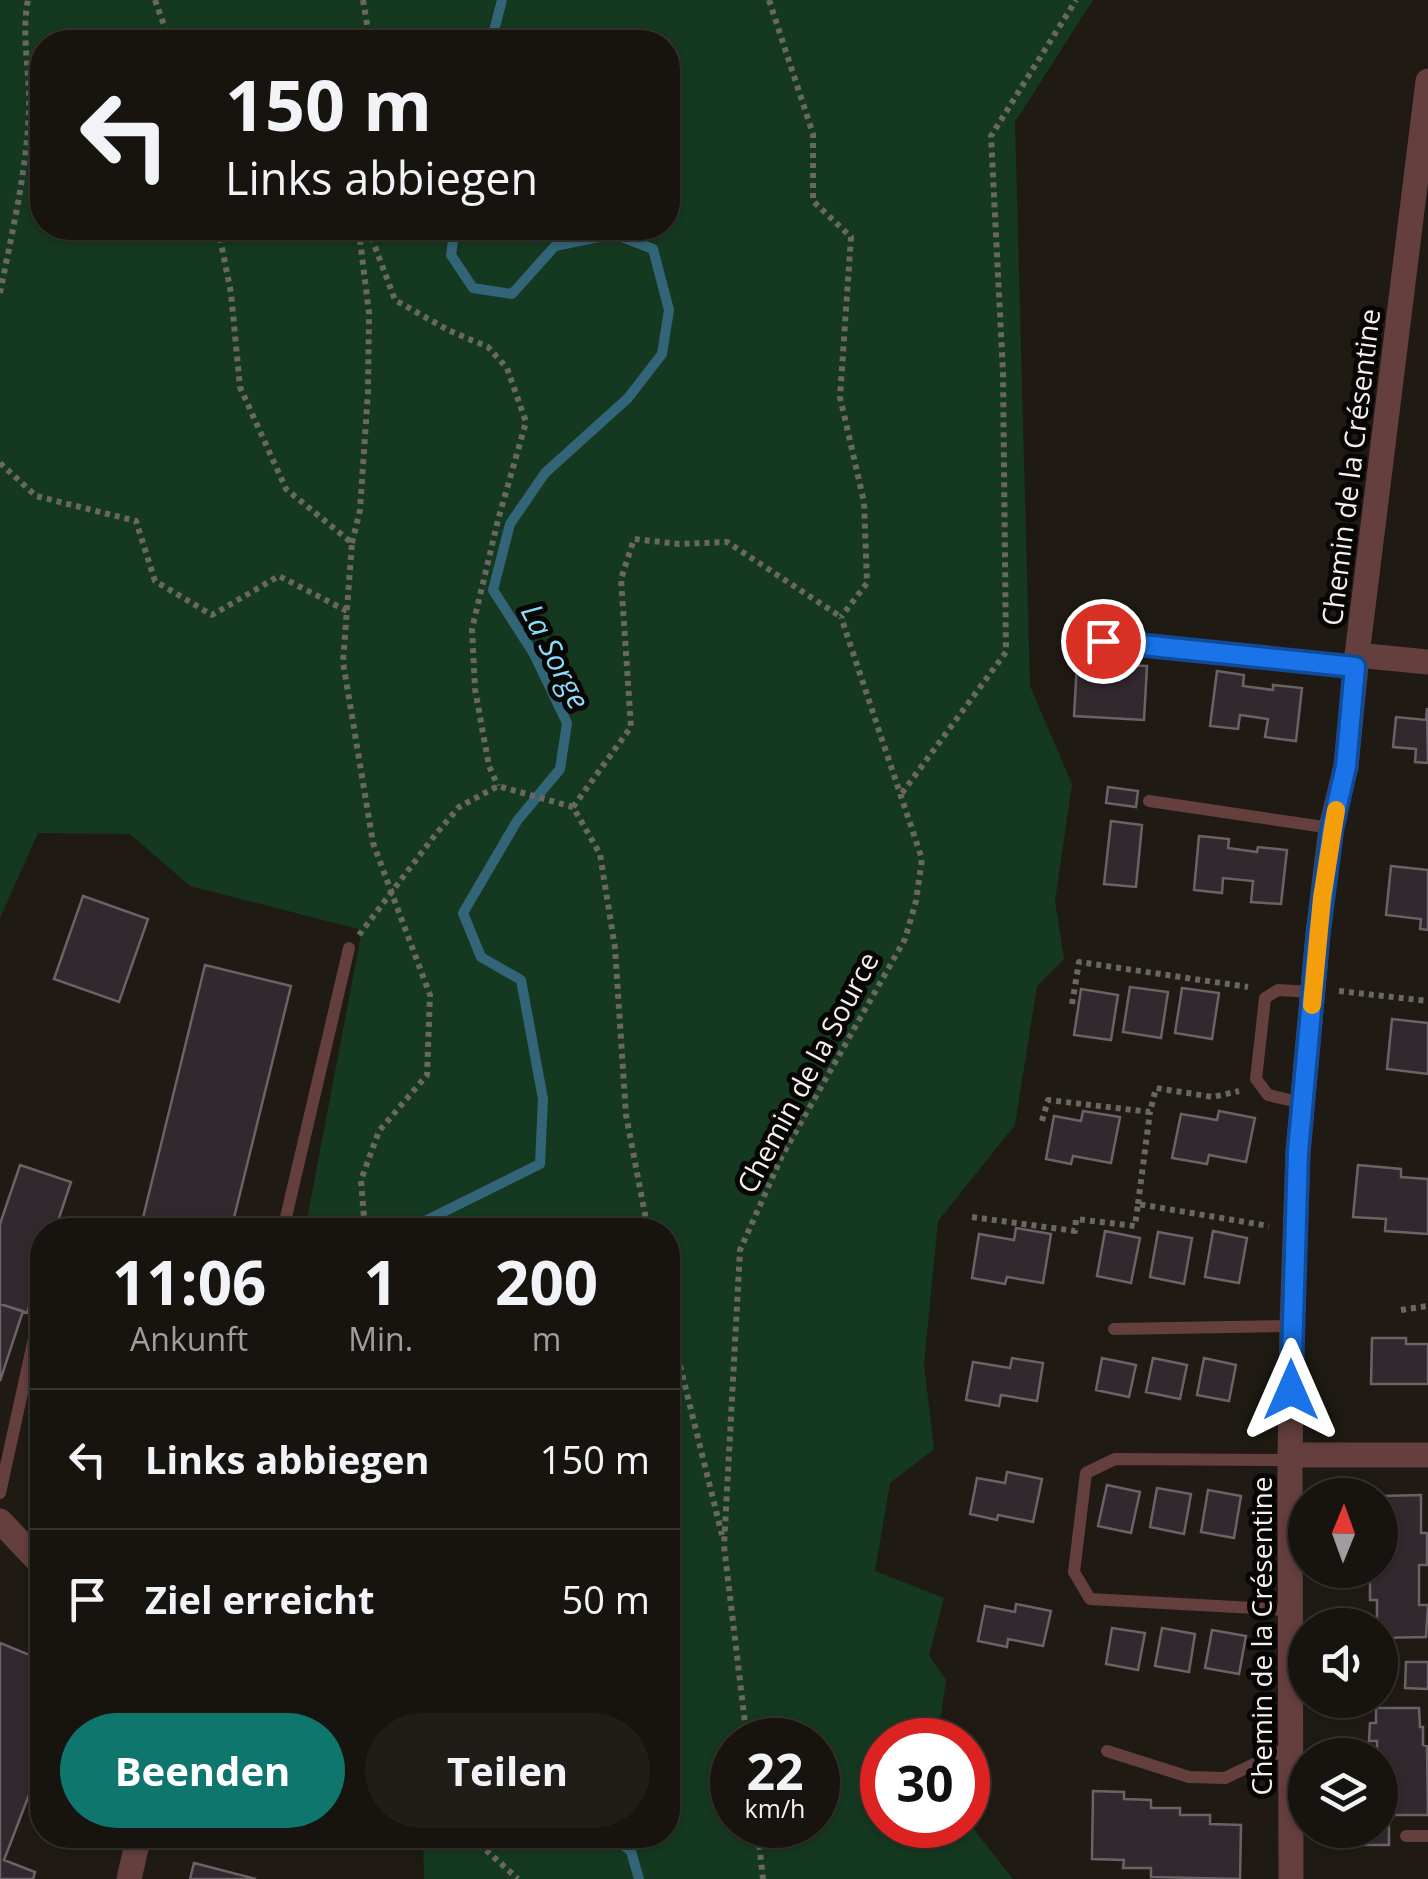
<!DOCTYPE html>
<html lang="de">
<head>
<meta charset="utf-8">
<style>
	:root { --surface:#17140f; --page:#201d18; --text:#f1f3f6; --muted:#9e9e9e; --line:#36332f; --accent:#0f766e }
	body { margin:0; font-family:"Open Sans",sans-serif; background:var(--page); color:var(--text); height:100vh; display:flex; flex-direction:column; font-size:38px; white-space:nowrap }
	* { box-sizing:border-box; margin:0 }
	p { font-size:32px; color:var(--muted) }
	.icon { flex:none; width:55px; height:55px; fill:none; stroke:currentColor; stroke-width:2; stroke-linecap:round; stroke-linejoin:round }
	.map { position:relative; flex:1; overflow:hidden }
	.sheet { position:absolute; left:30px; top:1218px; width:650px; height:630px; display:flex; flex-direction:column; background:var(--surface); border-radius:40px; box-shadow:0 2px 8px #0004,0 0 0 2px var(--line) }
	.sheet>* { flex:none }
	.top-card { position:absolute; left:30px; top:30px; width:650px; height:210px; border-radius:40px; box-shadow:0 2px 8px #0004,0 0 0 2px var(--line); background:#17140f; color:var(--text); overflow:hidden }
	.needle { width:65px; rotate:1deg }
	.buttons { position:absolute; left:1288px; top:1478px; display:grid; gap:20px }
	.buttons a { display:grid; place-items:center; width:110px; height:110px; border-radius:50%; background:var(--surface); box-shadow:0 2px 8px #0004,0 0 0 2px var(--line); font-size:50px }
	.speed { position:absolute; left:710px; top:1718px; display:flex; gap:20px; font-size:50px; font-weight:700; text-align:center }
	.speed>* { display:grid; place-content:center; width:130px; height:130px; border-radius:50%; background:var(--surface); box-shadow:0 2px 8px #0004,0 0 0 2px var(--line); line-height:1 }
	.speed small { font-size:25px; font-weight:400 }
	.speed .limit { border:15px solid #d22; background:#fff; color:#111 }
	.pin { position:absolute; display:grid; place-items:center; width:85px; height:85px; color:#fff; margin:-42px; border:5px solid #fff; border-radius:50%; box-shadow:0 2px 10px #0007 }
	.me { position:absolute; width:110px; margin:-55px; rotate:0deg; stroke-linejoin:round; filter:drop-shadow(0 0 8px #0008) }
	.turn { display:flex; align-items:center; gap:35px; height:210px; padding:0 30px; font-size:45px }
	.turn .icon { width:130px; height:130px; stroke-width:2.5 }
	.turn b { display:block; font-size:70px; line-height:85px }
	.eta { display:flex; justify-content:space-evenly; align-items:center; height:170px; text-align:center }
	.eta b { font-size:60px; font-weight:700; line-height:70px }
	.cta { display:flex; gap:20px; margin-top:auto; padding:20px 30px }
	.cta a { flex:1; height:115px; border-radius:60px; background:var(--accent); color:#fff; font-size:40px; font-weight:700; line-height:115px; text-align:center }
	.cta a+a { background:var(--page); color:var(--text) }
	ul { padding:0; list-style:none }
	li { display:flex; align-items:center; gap:30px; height:140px; padding:0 30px; border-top:2px solid var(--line) }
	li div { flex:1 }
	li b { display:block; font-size:38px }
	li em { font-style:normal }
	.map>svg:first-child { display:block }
	.green { fill:#153820; fill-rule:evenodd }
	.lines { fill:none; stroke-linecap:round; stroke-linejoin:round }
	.stream { stroke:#336578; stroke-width:10 }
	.building { fill:#31292e; stroke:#6b6267; stroke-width:2.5 }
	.path { stroke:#6a6760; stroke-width:6; stroke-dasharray:5 5; stroke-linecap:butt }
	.service { stroke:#653e3e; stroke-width:12 }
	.minor { stroke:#653e3e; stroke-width:25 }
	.route-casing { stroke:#114b97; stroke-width:25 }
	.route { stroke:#1a73e8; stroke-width:18 }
	.slow { stroke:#f59e0b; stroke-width:18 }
	.labels { text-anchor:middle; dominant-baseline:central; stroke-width:10; stroke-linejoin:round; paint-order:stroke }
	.street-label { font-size:28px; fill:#f4f1ec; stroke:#080604 }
	.water-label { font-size:30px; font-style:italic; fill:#8adcfb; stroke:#080604 }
</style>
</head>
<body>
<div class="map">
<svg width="1428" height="1879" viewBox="0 0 1428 1879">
	<rect width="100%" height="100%" fill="#1f1b14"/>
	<path class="green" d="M0,0H1093L1015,122L1030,686L1072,784L1055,901L1064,959L1037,986L1015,1125L938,1221L924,1364L934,1449L890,1483L875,1571L944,1598L929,1655L946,1680L940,1722L965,1733L966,1740H882V1825H968V1758L975,1831L1013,1879H424L423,1835H668V1230H305L362,930L190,886L130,834L38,833L0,918ZM42,42H668V228H42ZM732,1740H818V1825H732Z"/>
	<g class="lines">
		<path class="stream" d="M491,42L502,0
			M416,1230L415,1226L540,1164L543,1099L521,980L481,957L463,913L517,821L560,769L567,723L534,654L493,590L510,524L545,473L628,398L662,354L669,310L653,249L614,234L555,246L512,294L473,288L451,255L455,228
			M608,1835L631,1851L639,1879"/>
	</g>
	<path class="building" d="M1072,626L1099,628L1096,655L1069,652Z
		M1077,663L1147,666L1144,720L1074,716Z
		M1217,671L1244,675L1243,686L1273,690V685L1302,688L1296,741L1265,737L1268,719L1240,715L1238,729L1210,726Z
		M1427,708L1428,763L1415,762L1416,749L1393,747L1396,717L1426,720Z
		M1108,787L1138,791L1136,807L1106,803Z
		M1111,821L1142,825L1136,887L1104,884Z
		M1199,836L1229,839L1228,848L1257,852L1258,847L1287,850L1281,904L1251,902L1253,881L1223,878L1222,893L1194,890Z
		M1391,866L1428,870V930L1420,929L1421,919L1386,915Z
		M83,896L148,919L119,1002L54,979Z
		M205,965L291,986L231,1230H140Z
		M1130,987L1168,992L1161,1038L1123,1032Z
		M1182,988L1219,993L1212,1039L1175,1033Z
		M1081,989L1118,995L1111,1040L1074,1035Z
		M1392,1019L1428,1023V1074L1387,1069Z
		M1083,1111L1120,1117L1111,1163L1073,1156L1071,1164L1046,1159L1054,1116L1081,1121Z
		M1219,1111L1255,1118L1246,1162L1209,1155L1207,1164L1172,1158L1181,1114L1217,1120Z
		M20,1165L71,1182L55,1230H42V1266L27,1313L0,1304V1224Z
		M1358,1165L1401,1169V1177L1428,1179V1234L1385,1231L1386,1219L1353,1217Z
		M1016,1228L1051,1234L1043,1283L1007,1277L1005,1284L972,1278L979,1234L1014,1240Z
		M1105,1231L1140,1238L1131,1283L1097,1276Z
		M1213,1231L1247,1238L1239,1283L1205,1277Z
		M1158,1232L1192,1238L1184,1284L1150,1277Z
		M0,1304L23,1311L0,1381Z
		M1372,1338H1406V1344H1428V1384H1371Z
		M1012,1358L1043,1363L1037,1401L1001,1395L999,1406L966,1400L973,1362L1010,1368Z
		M1102,1358L1136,1365L1129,1397L1096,1390Z
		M1153,1358L1187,1365L1180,1399L1146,1392Z
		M1204,1358L1236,1365L1229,1401L1197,1395Z
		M1007,1472L1042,1479L1033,1522L998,1515L997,1520L970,1514L977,1478L1005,1483Z
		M1107,1485L1140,1492L1131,1533L1098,1526Z
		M1157,1488L1191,1494L1184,1534L1150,1527Z
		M1208,1490L1241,1496L1234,1538L1201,1532Z
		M1421,1495V1533H1427V1565H1419V1605H1428L1426,1637L1380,1638V1625H1377V1600H1370V1570H1380V1496Z
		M1016,1604L1051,1611L1043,1646L1008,1639L1007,1647L978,1641L985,1606L1015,1612Z
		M1112,1628L1145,1633L1138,1670L1106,1664Z
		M1162,1628L1195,1634L1189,1672L1155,1666Z
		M1212,1630L1246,1636L1239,1674L1205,1668Z
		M0,1643L42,1660V1761L4,1860L35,1872L33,1879H0Z
		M1406,1662H1428V1689L1405,1688Z
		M1376,1708H1419L1420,1727H1423V1745L1427,1746L1428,1815H1392V1777H1380V1755H1377V1741H1369L1370,1723H1376Z
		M1093,1791L1124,1792V1799L1151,1800V1808H1180V1815H1210V1824L1241,1825L1240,1879L1151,1877V1868H1123L1124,1860L1092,1859Z
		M1380,1818H1389V1845H1364L1365,1830H1380Z
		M194,1863L256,1879H190Z"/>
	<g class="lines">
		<path class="path" d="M155,0L170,42
			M363,0L370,42
			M769,0L813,134V201L851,237L840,397L864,502L867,583L841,617
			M218,228L231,293L240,387L286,489L352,543L343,662L373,843L430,995L427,1075L379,1131L361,1180L365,1230
			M368,228L395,300L448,330L488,347L507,368L526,422L498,520L472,629L475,689L489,766L498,786
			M0,293C12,232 27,171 29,108C30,73 21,34 28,0
			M0,463L36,496L136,521L155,581L212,615L279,576L347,611
			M352,543L360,510L368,392L369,313L360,240L361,228
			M902,793L1006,652L1003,373L991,136L1076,0
			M573,807L631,727L621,579L634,539L679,544L727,542L841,617
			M359,935L435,835L459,807L498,786L573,807L600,854L615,948L626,1115L648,1230
			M1339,991L1428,1001
			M1072,1004L1079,962L1248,987
			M1042,1121L1048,1100L1150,1112L1156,1088L1213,1097L1239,1091
			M1138,1204L1150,1112
			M972,1217L1075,1231L1076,1219L1135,1226L1138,1204L1269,1226
			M1401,1310L1428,1306
			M668,1317L722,1535
			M747,1740L724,1546L740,1250L782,1156L905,939L916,901L922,859L841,617
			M757,1825L763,1879
			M474,1835L476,1841L518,1879"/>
		<path class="service" d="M1103,641L1355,667
			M1149,801L1331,828
			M1302,1103L1268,1095L1256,1079L1265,998L1278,990L1313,992
			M283,1230L349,948
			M1114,1329L1292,1326
			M0,1493L42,1302
			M1290,1610L1090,1599L1074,1572L1086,1473L1115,1459L1290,1460
			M1107,1751L1189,1777L1225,1778L1292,1746
			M1406,1836H1428"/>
		<path class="minor" d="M1357,655L1428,662
			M1291,1455H1428
			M0,1521L42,1565
			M129,1879L139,1835
			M1291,1879L1290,1460L1292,1326L1298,1152L1318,934L1331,828L1346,766L1357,655L1428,81"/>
	</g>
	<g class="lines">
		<defs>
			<path id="route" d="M1103,641L1355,667L1346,766L1332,828L1318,934L1298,1152L1291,1390"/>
		</defs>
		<use href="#route" class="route-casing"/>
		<use href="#route" class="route"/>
		<path class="slow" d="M1312,1005L1322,898L1336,810"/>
	</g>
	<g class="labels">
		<g class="street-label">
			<text transform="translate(1350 467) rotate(-83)">Chemin de la Crésentine</text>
			<text transform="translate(807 1072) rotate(-62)">Chemin de la Source</text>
			<text transform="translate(1261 1636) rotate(-90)">Chemin de la Crésentine</text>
		</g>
		<g class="water-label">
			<text transform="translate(556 656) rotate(63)">La Sorge</text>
		</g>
	</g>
</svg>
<div class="buttons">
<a><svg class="needle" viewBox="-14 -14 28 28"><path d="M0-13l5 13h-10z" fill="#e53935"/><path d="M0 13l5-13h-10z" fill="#9e9e9e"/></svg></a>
<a><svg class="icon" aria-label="sound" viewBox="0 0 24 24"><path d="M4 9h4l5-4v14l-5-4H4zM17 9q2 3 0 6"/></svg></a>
<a><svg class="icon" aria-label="layers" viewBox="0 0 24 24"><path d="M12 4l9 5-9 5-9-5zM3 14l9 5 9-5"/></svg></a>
</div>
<div class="speed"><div>22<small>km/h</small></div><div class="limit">30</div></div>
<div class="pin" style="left:1103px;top:641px;background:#d93025"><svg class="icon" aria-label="arrive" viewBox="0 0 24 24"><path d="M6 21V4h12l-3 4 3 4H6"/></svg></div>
<svg class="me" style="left:1291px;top:1390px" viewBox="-20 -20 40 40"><path d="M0-17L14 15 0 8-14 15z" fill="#1a73e8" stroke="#fff" stroke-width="4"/></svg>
<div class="top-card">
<div class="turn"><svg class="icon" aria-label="left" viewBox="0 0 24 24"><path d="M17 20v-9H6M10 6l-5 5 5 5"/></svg><div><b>150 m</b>Links abbiegen</div></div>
</div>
<section class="sheet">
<div class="eta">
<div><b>11:06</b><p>Ankunft</p></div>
<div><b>1</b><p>Min.</p></div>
<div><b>200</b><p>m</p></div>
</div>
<ul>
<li><svg class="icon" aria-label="left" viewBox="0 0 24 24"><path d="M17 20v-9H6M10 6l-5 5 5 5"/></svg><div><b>Links abbiegen</b></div><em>150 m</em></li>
<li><svg class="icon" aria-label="arrive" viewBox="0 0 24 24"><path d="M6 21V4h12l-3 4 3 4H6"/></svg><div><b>Ziel erreicht</b></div><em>50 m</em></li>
</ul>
<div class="cta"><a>Beenden</a><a>Teilen</a></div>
</section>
</div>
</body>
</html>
